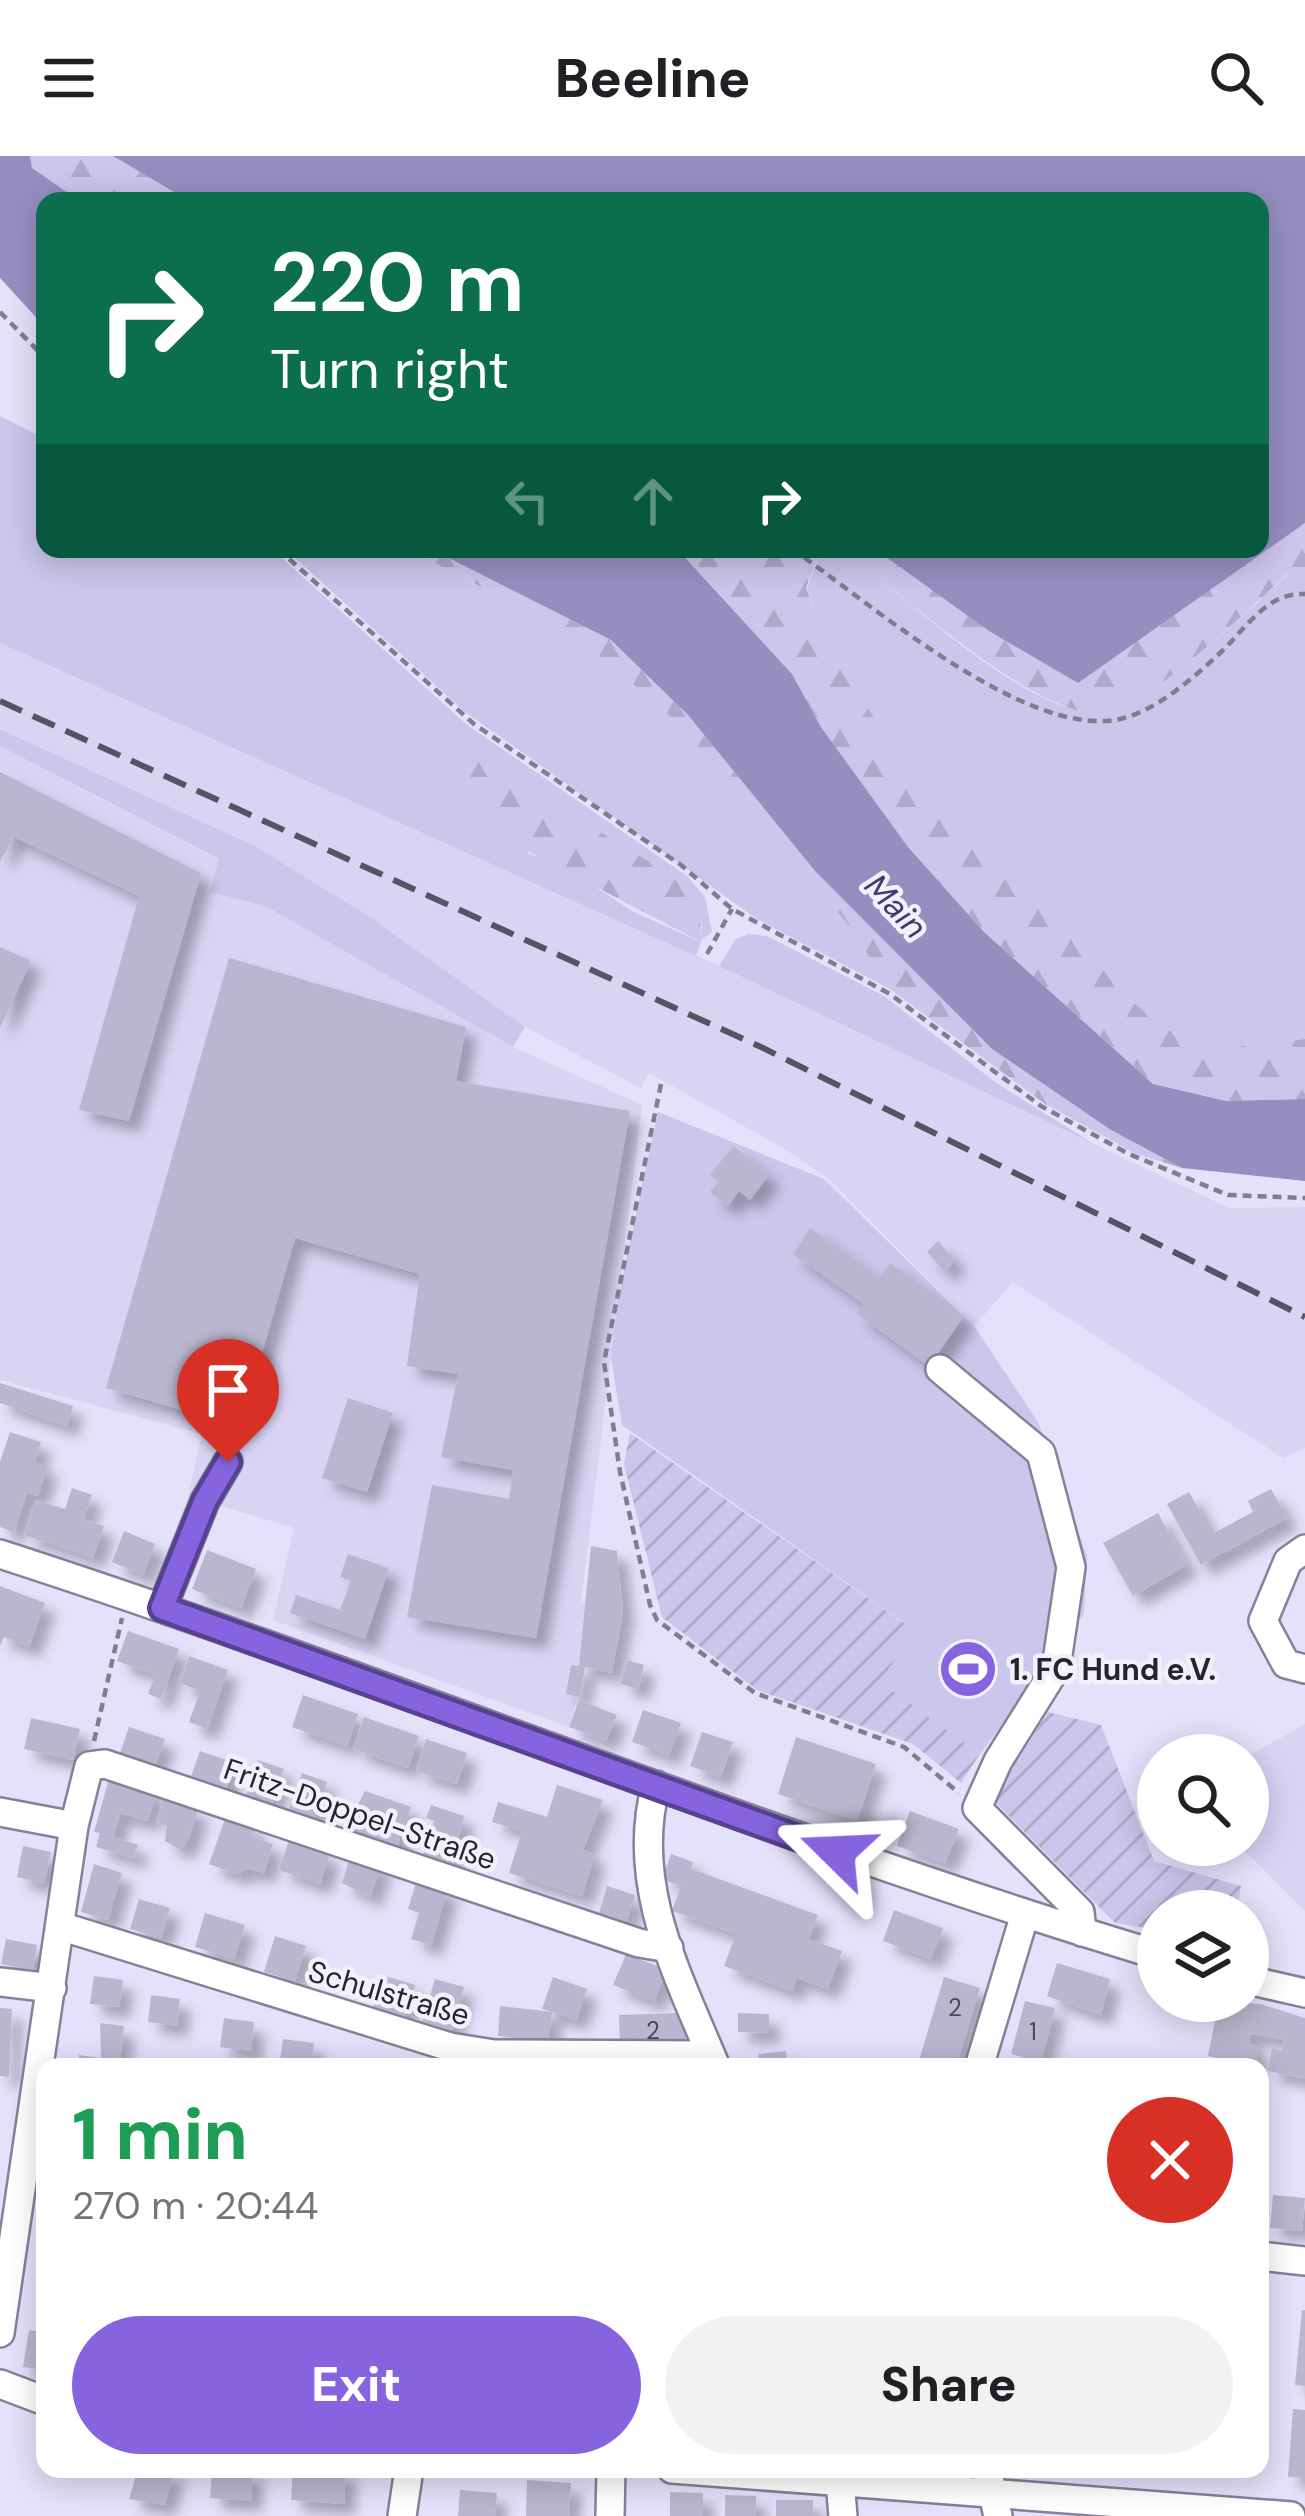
<!DOCTYPE html>
<html lang="en">
<head>
<meta charset="utf-8">
<style>
	:root { --surface:#fff; --page:#f2f2f2; --text:#202124; --muted:#757577; --accent:#8664df }
	body { margin:0; font-family:"DM Sans",sans-serif; background:var(--page); color:var(--text); height:100vh; display:flex; flex-direction:column; font-size:45px; white-space:nowrap }
	* { box-sizing:border-box; margin:0 }
	p { font-size:39px; color:var(--muted) }
	.icon { flex:none; width:66px; height:66px; fill:none; stroke:currentColor; stroke-width:2; stroke-linecap:round; stroke-linejoin:round }
	.map { position:relative; flex:1; overflow:hidden }
	.details { position:absolute; left:36px; top:1902px; width:1233px; height:420px; display:flex; flex-direction:column; background:var(--surface); border-radius:24px; box-shadow:0 6px 30px #0003 }
	.details>* { flex:none }
	.top-card { position:absolute; left:36px; top:36px; width:1233px; height:366px; border-radius:24px; box-shadow:0 6px 30px #0003; background:#0b6e4f; color:#fff; overflow:hidden }
	.tools { position:absolute; left:1137px; top:1578px; display:grid; gap:24px }
	.tools a { display:grid; place-items:center; width:132px; height:132px; border-radius:50%; background:var(--surface); box-shadow:0 6px 30px #0003; font-size:60px }
	.pin { position:absolute; display:grid; place-items:center; width:102px; height:102px; color:#fff; margin:-123px -51px; border-radius:50% 50% 50% 0; rotate:-45deg; box-shadow:0 0 12px #0007 }
	.pin .icon { rotate:45deg }
	.me { position:absolute; width:132px; margin:-66px; rotate:291deg; stroke-linejoin:round; filter:drop-shadow(0 0 9px #0008) }
	.turn { display:flex; align-items:center; gap:42px; height:252px; padding:0 36px; font-size:54px }
	.turn .icon { width:156px; height:156px; stroke-width:2.5 }
	.turn b { display:block; font-size:84px; line-height:102px }
	.lanes { display:flex; align-items:center; height:114px; padding:0 36px; background:#0003; justify-content:center; gap:60px; direction:ltr }
	.lanes .off { opacity:.35 }
	.round { display:grid; place-items:center; flex:none; width:126px; height:126px; border-radius:63px; background:var(--page) }
	.headline { display:flex; align-items:center; justify-content:space-between; height:204px; padding:0 36px }
	h1 { font-size:72px; font-weight:800; line-height:90px; color:#1e9e55 }
	.cta { display:flex; gap:24px; margin-top:auto; padding:24px 36px }
	.cta a { flex:1; height:138px; border-radius:72px; background:var(--accent); color:#fff; font-size:48px; font-weight:800; line-height:138px; text-align:center }
	.cta a+a { background:var(--page); color:var(--text) }
	header { display:flex; justify-content:space-between; align-items:center; height:156px; padding:0 36px; background:var(--surface); font-size:54px; font-weight:800 }
	.map>svg:first-child { display:block }
	.built { fill:#d9d3f4 }
	.green { fill:#ccc5ec }
	.forest { fill:url(#forest-firs) }
	.garden { fill:url(#garden-furrows) }
	.water { fill:#978ec0 }
	.building { fill:#bab6cf; filter:url(#shadow) }
	.lines { fill:none; stroke-linecap:round; stroke-linejoin:round }
	.minor-casing { stroke:#858198; stroke-width:32 }
	.path { stroke:#807d8e; stroke-width:4.5; stroke-dasharray:9 6; stroke-linecap:butt }
	.minor { stroke:#fff; stroke-width:27 }
	.rail { stroke:#565462; stroke-width:6; stroke-dasharray:24 12; stroke-linecap:butt }
	.route-casing { stroke:#574191; stroke-width:30 }
	.route { stroke:#8664df; stroke-width:21 }
	.labels { text-anchor:middle; dominant-baseline:central; stroke-width:9; stroke-linejoin:round; paint-order:stroke }
	.number-label { font-size:24px; fill:#4b4856 }
	.poi-label { font-size:30px; font-weight:bold; fill:#26242e; stroke:#f2f1fb; text-anchor:start }
	.street-label { font-size:30px; fill:#26242e; stroke:#f2f1fb }
	.water-label { font-size:33px; font-style:italic; fill:#463674; stroke:#f2f1fb }
</style>
</head>
<body>
<header><svg class="icon" aria-label="menu" viewBox="0 0 24 24"><path d="M4 6h16M4 12h16M4 18h16"/></svg>Beeline<svg class="icon" aria-label="search" viewBox="0 0 24 24"><circle cx="10" cy="10" r="6"/><path d="M15 15l6 6"/></svg></header>
<div class="map">
<svg width="1305" height="2360" viewBox="0 0 1305 2360">
	<defs>
		<pattern id="forest-firs" width="22" height="20" patternUnits="userSpaceOnUse" patternTransform="scale(3)"><rect width="22" height="20" fill="#ccc5ec"/><path d="M5 1l3.5 6h-7zM16 11l3.5 6h-7z" fill="#afa9cb"/></pattern>
		<pattern id="garden-furrows" width="10" height="10" patternUnits="userSpaceOnUse" patternTransform="scale(3)"><rect width="10" height="10" fill="#ccc5ec"/><path d="M-1 1l2-2M0 10L10 0M9 11l2-2" fill="none" stroke="#afa9cb"/></pattern>
		<filter id="shadow"><feDropShadow dx="11" dy="11" stdDeviation="6" flood-color="#0004"/></filter>
	</defs>
	<rect width="100%" height="100%" fill="#e5e1fb"/>
	<path class="built" d="M0,487L715,808L1229,1052L1305,1051V1292L1283,1302L1013,1126L974,1170L829,1023L783,992L649,917L641,932L525,871L367,759L255,690L0,573Z
		M0,590L219,704L211,736L265,750L513,891L642,949L581,1446L589,1448L579,1509L585,1511L569,1571L273,1464L294,1372L188,1340L202,1278L0,1224Z
		M1305,1568V1755L1239,1689H1248V1600Z"/>
	<path class="green" d="M0,260L45,283V393H272L466,568L687,720L705,741L712,776L701,784L702,769L688,729L480,603L529,698L562,709L632,755L701,786L696,800L0,487Z
		M285,393H408L558,471L660,549L847,767L890,833L757,763L464,555Z
		M821,393H875L900,407L880,422C924,459 1054,577 1114,554C1164,536 1247,455 1289,418L1305,424V883L1198,895L1127,842L1051,752L925,638L835,504L807,433Z
		M0,573L255,690L367,759L525,871L513,891L265,750L210,736L219,703L0,590Z
		M748,778L767,780L884,840L995,926L1094,988L719,810L736,783Z
		M658,956L824,1023L974,1170L1038,1266L1087,1400L1084,1458L980,1598L880,1526L913,1473L622,1269L611,1202L619,1138Z"/>
	<path class="forest" d="M30,0H113L189,45H80L32,12Z
		M1305,367V424L1288,418C1244,457 1166,534 1114,555C1059,577 921,456 879,421L900,407L989,475L1256,398Z
		M408,393H431L611,484L688,559L815,715L992,893L1111,974L1182,1012L1136,998L1045,948L890,833L847,767L660,549L558,471Z
		M677,393H821L806,432L836,505L925,638L1051,752L1127,842L1198,895L1305,883V943L1226,945L1153,928L984,776L908,691L821,571L792,518Z
		M480,603L688,729L700,746L701,786L489,675L465,630Z"/>
	<path class="garden" d="M630,1277L914,1474L880,1526L980,1598L961,1627L913,1588L757,1534L662,1461L624,1308Z
		M1048,1556L1101,1569L1154,1705L1241,1730L1237,1755H1158V1774L1115,1767L992,1643Z"/>
	<path class="water" d="M0,0H30L32,12L80,45H45V171L0,122Z
		M113,0H1305V367L1078,527L989,475L875,393H1260V45H189Z
		M431,393H677L792,518L821,571L908,691L984,776L1153,928L1226,945L1305,943V1025L1182,1012L1111,974L992,893L815,715L688,559L611,484Z"/>
	<path class="building" d="M0,616L201,717L129,965L79,954L139,740L14,681L0,705Z
		M0,791L31,805L0,872Z
		M229,802L466,871L456,925L630,955L536,1482L407,1461L432,1329L509,1343L513,1314L441,1301L458,1218L407,1210L420,1118L295,1082L241,1271L106,1232Z
		M733,990L769,1019L750,1044L739,1035L728,1050L710,1036L719,1026L710,1019Z
		M810,1072L880,1122L890,1107L964,1160L929,1210L857,1158L864,1148L793,1098Z
		M938,1085L955,1105L944,1115L927,1096Z
		M0,1227L73,1250L67,1270L0,1247Z
		M348,1242L393,1257L367,1336L322,1322Z
		M10,1276L41,1286L35,1306L47,1310L38,1340L27,1337L14,1376L0,1371V1306Z
		M72,1332L92,1339L83,1363L104,1370L93,1402L24,1379L36,1344L65,1353Z
		M1271,1333L1287,1362L1201,1409L1167,1348L1189,1336L1212,1378L1253,1356L1248,1345Z
		M1158,1357L1187,1409L1133,1440L1103,1387Z
		M124,1375L155,1388L143,1419L112,1406Z
		M591,1390L617,1395L623,1454L612,1517L585,1511L580,1541L566,1538L571,1509L579,1510Z
		M207,1394L256,1413L241,1452L192,1433Z
		M348,1398L389,1412L365,1483L290,1457L296,1439L340,1454L351,1425L340,1421Z
		M0,1430L45,1447L29,1491L4,1481L0,1490Z
		M128,1475L179,1493L161,1543L148,1538L155,1519L117,1505Z
		M189,1500L228,1514L207,1573L189,1566L200,1535L180,1527Z
		M627,1504L644,1509L638,1533L620,1528Z
		M303,1539L358,1558L347,1590L292,1571Z
		M579,1544L617,1559L606,1585L569,1571Z
		M643,1554L681,1567L669,1599L632,1586Z
		M364,1561L419,1580L408,1612L353,1593Z
		M31,1562L80,1573L73,1604L24,1593Z
		M129,1571L165,1583L154,1612L119,1600Z
		M702,1576L733,1586L721,1621L690,1610Z
		M796,1581L876,1608L857,1665L778,1638Z
		M426,1583L467,1597L457,1628L416,1615Z
		M200,1595L235,1607L225,1636L190,1623Z
		M258,1604L284,1613L272,1647L246,1639Z
		M302,1617L327,1626L314,1665L288,1656Z
		M110,1619L157,1633L148,1665L120,1657L113,1681L138,1689L134,1702L96,1691L100,1677L94,1676Z
		M557,1629L603,1644L583,1694L595,1698L582,1740L509,1717L522,1675L492,1666L498,1646L547,1661Z
		M365,1635L411,1651L396,1693L344,1675Z
		M164,1642L198,1654L188,1685L179,1693L165,1685L167,1670L156,1666Z
		M431,1649L464,1660L452,1708L423,1699L434,1665L426,1662Z
		M910,1655L959,1673L945,1707L897,1690Z
		M226,1660L256,1671L252,1681L273,1688L264,1717L249,1713L236,1718L209,1708Z
		M289,1684L330,1698L320,1728L279,1714Z
		M23,1690L51,1696L44,1727L17,1721Z
		M351,1698L382,1707L370,1741L342,1727Z
		M671,1698L693,1706L691,1713L818,1759L809,1783L842,1795L828,1833L797,1822L792,1835L724,1810L736,1778L672,1755L681,1730L662,1723Z
		M94,1708L122,1717L108,1764L81,1756Z
		M417,1723L448,1732L431,1789L411,1783L419,1757L408,1753Z
		M607,1730L635,1739L627,1765L599,1757Z
		M139,1743L170,1752L161,1782L130,1773Z
		M894,1754L943,1772L931,1803L883,1785Z
		M205,1757L245,1769L234,1803L195,1791Z
		M275,1780L306,1790L295,1825L264,1816Z
		M6,1783L37,1789L33,1814L1,1808Z
		M626,1798L667,1814L654,1845L613,1829Z
		M1057,1807L1110,1823L1101,1859L1047,1840Z
		M382,1819L415,1829L405,1861L373,1851Z
		M94,1820L123,1824L119,1851L90,1848Z
		M553,1821L587,1833L576,1864L552,1856L548,1885L498,1880L500,1850L552,1856L542,1853Z
		M944,1821L980,1832L965,1881L956,1911H917Z
		M435,1823L464,1831L451,1877L421,1869Z
		M151,1839L180,1843L177,1870L148,1866Z
		M1025,1845L1055,1852L1041,1906L1011,1898Z
		M1219,1845L1260,1848L1305,1862V1923L1268,1915L1272,1892L1282,1894L1284,1884L1251,1878L1249,1888L1259,1891L1255,1910L1208,1900Z
		M0,1852L12,1853L9,1921L0,1920Z
		M680,1857L691,1889L620,1891L619,1859Z
		M738,1857L769,1858V1877L738,1876Z
		M224,1862L254,1866L251,1895L220,1891Z
		M100,1867L124,1870L120,1904L112,1903L111,1911H77L79,1899L101,1902Z
		M283,1883L314,1887L311,1911H279Z
		M786,1895L788,1911H759L758,1898Z
		M1273,2039L1305,2042L1302,2075L1270,2072Z
		M1302,2154H1305V2230L1295,2229Z
		M29,2174L45,2177V2214L23,2211Z
		M1293,2253L1305,2254V2322L1288,2321Z
		M138,2313H174L165,2349L129,2343Z
		M212,2313H253L251,2345L210,2342Z
		M293,2313H346L344,2348L291,2344Z
		M527,2324L571,2327L569,2360H526Z
		M460,2334L497,2337L495,2360H458Z
		M670,2336L703,2337V2360H670Z
		M725,2339L756,2340V2360H725Z
		M776,2344H813V2360H776Z"/>
	<g class="lines">
		<defs>
			<path id="minor" d="M940,1213L1041,1297L1071,1411L1056,1512L998,1605L977,1652L1080,1756L1082,1776
				M1305,1393L1288,1405L1263,1465L1286,1508L1305,1513
				M0,1398C389,1524 767,1681 1158,1799
				M162,1452L205,1345L228,1306
				M656,1629C629,1729 678,1819 716,1911
				M0,1656L74,1670
				M60,1770L450,1891L494,1898L711,1899
				M1248,1824L1305,1837
				M0,1826L52,1832
				M979,1911L1025,1758
				M1260,2100L1305,2105
				M0,2177L74,1670L89,1610L105,1608L639,1787L669,1792
				M0,2228L45,2245
				M672,2313L1291,2360
				M987,2313L998,2360
				M840,2326L843,2360
				M402,2360L409,2313
				M610,2360L611,2313"/>
		</defs>
		<use href="#minor" class="minor-casing"/>
		<path class="path" d="M0,156L45,202
			M278,393L474,568L681,709L732,753L890,838L1041,950L1129,998L1228,1039L1305,1042
			M792,393C868,445 1026,584 1120,563C1156,555 1192,523 1219,498C1245,474 1266,436 1305,438
			M707,798L732,753
			M661,928L604,1206L620,1316L650,1449L657,1464L755,1537L904,1591L959,1637
			M94,1585L122,1462"/>
		<use href="#minor" class="minor"/>
		<path class="rail" d="M0,545L761,891L1305,1161"/>
	</g>
	<g class="lines">
		<defs>
			<path id="route" d="M228,1306L205,1345L162,1452L837,1696"/>
		</defs>
		<use href="#route" class="route-casing"/>
		<use href="#route" class="route"/>
	</g>
	<defs>
		<symbol id="stadium-disc" viewBox="-11 -11 22 22"><circle r="9.5" fill="#8664df" stroke="#f2f1fb"/><path d="M0-5a6.5 5 0 1 0 0 10a6.5 5 0 1 0 0-10ZM-3.5-1.8h7v3.6h-7Z" fill="#fff"/></symbol>
	</defs>
	<g fill-rule="evenodd">
		<use href="#stadium-disc" x="935" y="1480" width="66" height="66"/>
	</g>
	<g class="labels">
		<g class="number-label">
			<text x="955" y="1851">2</text>
			<text x="653" y="1874">2</text>
			<text x="1033" y="1875">1</text>
		</g>
		<g class="poi-label">
			<text x="1010" y="1513">1. FC Hund e.V.</text>
		</g>
		<g class="street-label">
			<text transform="translate(360 1658) rotate(19)">Fritz-Doppel-Straße</text>
			<text transform="translate(389 1837) rotate(16)">Schulstraße</text>
		</g>
		<g class="water-label">
			<text transform="translate(896 750) rotate(47)">Main</text>
		</g>
	</g>
</svg>
<div class="tools">
<a><svg class="icon" aria-label="search" viewBox="0 0 24 24"><circle cx="10" cy="10" r="6"/><path d="M15 15l6 6"/></svg></a>
<a><svg class="icon" aria-label="layers" viewBox="0 0 24 24"><path d="M12 4l9 5-9 5-9-5zM3 14l9 5 9-5"/></svg></a>
</div>
<div class="pin" style="left:228px;top:1306px;background:#d93025"><svg class="icon" aria-label="arrive" viewBox="0 0 24 24"><path d="M6 21V4h12l-3 4 3 4H6"/></svg></div>
<svg class="me" style="left:837px;top:1696px" viewBox="-20 -20 40 40"><path d="M0-17L14 15 0 8-14 15z" fill="#8664df" stroke="#fff" stroke-width="4"/></svg>
<div class="top-card">
<div class="turn"><svg class="icon" aria-label="right" viewBox="0 0 24 24"><path d="M7 20v-9h11M14 6l5 5-5 5"/></svg><div><b>220 m</b>Turn right</div></div>
<div class="lanes"><svg class="icon off" aria-label="left" viewBox="0 0 24 24"><path d="M17 20v-9H6M10 6l-5 5 5 5"/></svg><svg class="icon off" aria-label="ahead" viewBox="0 0 24 24"><path d="M12 20V5M6 11l6-6 6 6"/></svg><svg class="icon" aria-label="right" viewBox="0 0 24 24"><path d="M7 20v-9h11M14 6l5 5-5 5"/></svg></div>
</div>
<section class="details">
<div class="headline"><div><h1>1 min</h1><p>270 m · 20:44</p></div><a class="round" style="background:#d93025;color:#fff"><svg class="icon" aria-label="close" viewBox="0 0 24 24"><path d="M6 6l12 12M18 6L6 18"/></svg></a></div>
<div class="cta"><a>Exit</a><a>Share</a></div>
</section>
</div>
</body>
</html>
